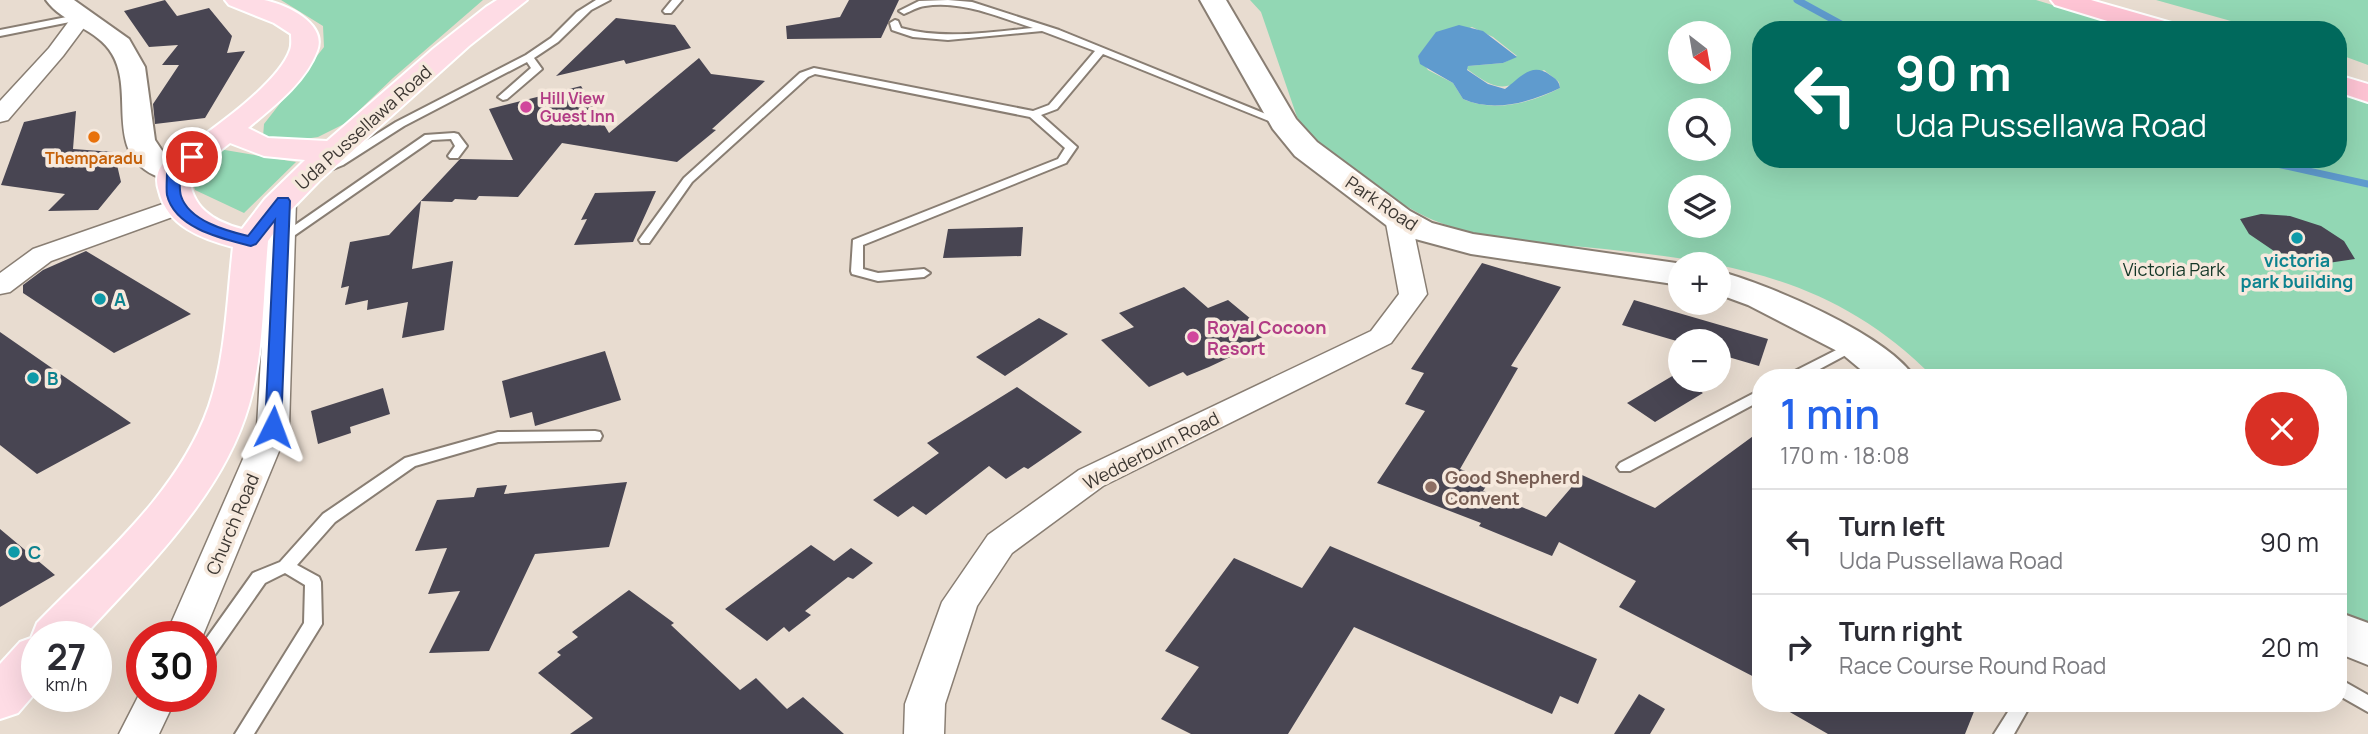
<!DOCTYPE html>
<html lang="en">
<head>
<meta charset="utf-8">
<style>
	:root { --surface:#fff; --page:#f2f2f3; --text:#2b2b33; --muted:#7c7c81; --line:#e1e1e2; --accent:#2563eb }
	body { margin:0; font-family:Manrope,sans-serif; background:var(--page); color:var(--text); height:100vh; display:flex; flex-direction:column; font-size:26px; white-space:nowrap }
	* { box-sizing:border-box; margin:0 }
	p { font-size:23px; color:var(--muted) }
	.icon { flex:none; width:38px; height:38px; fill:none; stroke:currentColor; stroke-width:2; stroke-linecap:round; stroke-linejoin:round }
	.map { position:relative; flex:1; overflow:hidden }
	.drawer { position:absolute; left:1752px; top:369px; width:595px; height:343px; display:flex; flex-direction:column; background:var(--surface); border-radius:28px; box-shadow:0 7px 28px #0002 }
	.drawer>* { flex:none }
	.top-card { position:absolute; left:1752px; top:21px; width:595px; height:147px; border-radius:28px; box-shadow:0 7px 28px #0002; background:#00695c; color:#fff; overflow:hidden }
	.needle { width:46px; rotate:149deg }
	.tools { position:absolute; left:1668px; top:21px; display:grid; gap:14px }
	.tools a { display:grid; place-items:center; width:63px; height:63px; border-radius:50%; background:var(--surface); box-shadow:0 7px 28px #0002; font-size:35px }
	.speed { position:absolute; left:21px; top:621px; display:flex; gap:14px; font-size:35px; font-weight:700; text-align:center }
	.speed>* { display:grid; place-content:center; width:91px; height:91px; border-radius:50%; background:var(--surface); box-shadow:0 7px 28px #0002; line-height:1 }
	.speed small { font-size:18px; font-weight:400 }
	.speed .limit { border:10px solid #d22; background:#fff; color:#111 }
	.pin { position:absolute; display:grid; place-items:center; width:60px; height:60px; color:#fff; margin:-30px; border:4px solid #fff; border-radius:50%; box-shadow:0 2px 7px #0007 }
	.me { position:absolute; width:77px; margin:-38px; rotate:3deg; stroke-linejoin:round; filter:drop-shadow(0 0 5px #0008) }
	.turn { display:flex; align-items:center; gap:24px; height:147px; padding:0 28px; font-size:32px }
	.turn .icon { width:91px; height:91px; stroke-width:2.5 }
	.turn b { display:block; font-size:49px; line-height:60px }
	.round { display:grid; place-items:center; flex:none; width:74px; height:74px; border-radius:37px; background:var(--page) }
	.overview { display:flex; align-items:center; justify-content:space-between; height:119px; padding:0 28px }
	h1 { font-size:42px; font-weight:600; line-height:52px; color:var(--accent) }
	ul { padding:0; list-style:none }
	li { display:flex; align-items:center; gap:21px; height:105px; padding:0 28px; border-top:2px solid var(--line) }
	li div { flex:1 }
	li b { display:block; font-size:26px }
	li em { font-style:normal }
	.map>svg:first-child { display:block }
	.green { fill:#92d7b4; fill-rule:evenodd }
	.water { fill:#5f9bce }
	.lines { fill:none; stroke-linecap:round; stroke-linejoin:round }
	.stream { stroke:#5f9bce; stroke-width:7 }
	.building { fill:#484552 }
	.lane-casing { stroke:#897e73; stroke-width:4 }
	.street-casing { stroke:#897e73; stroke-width:3 }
	.secondary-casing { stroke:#897e73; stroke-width:4 }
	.primary-casing { stroke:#fff; stroke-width:4 }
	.highway-casing { stroke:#fff; stroke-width:4 }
	.lane { fill:#fff; fill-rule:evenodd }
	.street { fill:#fff; fill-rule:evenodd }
	.secondary { fill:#fff; fill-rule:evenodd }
	.primary { fill:#fedce5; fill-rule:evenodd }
	.highway { fill:#fec4d4; fill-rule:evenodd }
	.route { fill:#2563eb; stroke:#184099; stroke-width:2 }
	.hotel-dot { fill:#d1479c; stroke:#f6e9dd; stroke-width:2.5 }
	.food-dot { fill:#e8710a; stroke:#f6e9dd; stroke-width:2.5 }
	.culture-dot { fill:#0f9aa8; stroke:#f6e9dd; stroke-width:2.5 }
	.education-dot { fill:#8d6e63; stroke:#f6e9dd; stroke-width:2.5 }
	.labels { text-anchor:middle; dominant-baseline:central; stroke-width:7; stroke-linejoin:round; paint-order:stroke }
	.far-hotel-label { font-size:16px; font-weight:bold; fill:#b23c85; stroke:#f6e9dd; text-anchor:start }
	.far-food-label { font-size:16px; font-weight:bold; fill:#c56008; stroke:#f6e9dd }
	.street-label { font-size:18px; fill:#3c3732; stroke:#f6e9dd }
	.culture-label { font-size:18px; font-weight:bold; fill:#0d838f; stroke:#f6e9dd; text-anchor:start }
	.park-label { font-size:18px; fill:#133727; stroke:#f6e9dd }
	.hotel-label { font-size:18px; font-weight:bold; fill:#b23c85; stroke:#f6e9dd; text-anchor:start }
	.education-label { font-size:18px; font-weight:bold; fill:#785e54; stroke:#f6e9dd; text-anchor:start }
</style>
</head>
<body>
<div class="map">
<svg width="2368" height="734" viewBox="0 0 2368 734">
	<rect width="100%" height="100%" fill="#e8dcd0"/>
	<path class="green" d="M281,0H483L393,78L346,123L318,137L284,142L263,137L264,124L324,47L323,26Z
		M1250,0H2036L2135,30H1760V159H2338V91L2368,100V629L2338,615V378H1934C1832,274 1722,261 1584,247C1534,242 1481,240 1433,220C1394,203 1334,158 1304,127L1297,117L1261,12ZM1472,27L1493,37L1517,56L1503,63L1468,66L1467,69C1503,96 1506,88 1544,70L1559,82L1560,88C1531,103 1495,113 1463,99L1453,83L1428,70L1418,56L1427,46ZM1680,33H1718V72H1680ZM1680,110H1718V149H1680ZM1680,187H1718V226H1680Z
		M2156,0H2368V65L2338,54V30H2263Z
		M219,149L296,162L244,213L195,190L192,178L205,159Z"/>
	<path class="water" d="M1459,25L1483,31L1517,57L1503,63L1468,66L1467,70L1488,84L1505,89C1519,79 1531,61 1550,75C1556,79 1559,81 1560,88C1530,102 1495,113 1463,99L1453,83L1420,64L1418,56L1436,32Z"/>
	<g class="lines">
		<path class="stream" d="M1797,0L1852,30
			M2254,159L2368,184"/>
	</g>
	<path class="building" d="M165,0L177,16L209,8L232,36L227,53L245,51L205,118L155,124L153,104L179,65H162L178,45L149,47L124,11Z
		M849,0H899L881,38L787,39L786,26L840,17Z
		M616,18L675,25L691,48L626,64L624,60L556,76Z
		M699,58L711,74L765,81L712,129L716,130L677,162L562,143L518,197L479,196L476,200L455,199L452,202L421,201L412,269L453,261L444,330L402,338L408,302L367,310L368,300L345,305L349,286L341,288L350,242L389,235L460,159L513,160L489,109L581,86L609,133Z
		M76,111L73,149L114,152L121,182L98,210L48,211L65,194L1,185L24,122Z
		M656,191L633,242L574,245L587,219L581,220L595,193Z
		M2261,214L2290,216L2321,226L2344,241L2355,259L2328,263L2311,262L2274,251L2249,234L2240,219Z
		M1023,227L1021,256L943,258L948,229Z
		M86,251L191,314L114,353L23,293V285L43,270Z
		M1482,263L1561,287L1511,366L1518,368L1460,469L1490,480L1483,491L1546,517L1582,475L1655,508L1760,431V680L1619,607L1636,581L1559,542L1552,556L1479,526L1481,523L1377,483L1425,411L1405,404L1424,373L1411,369Z
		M1184,287L1208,308L1228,300L1269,334L1241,347L1245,350L1209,367L1187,376L1183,372L1149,387L1101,340L1134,327L1119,313Z
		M1634,300L1768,339L1759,366L1718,354V341L1680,342L1622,325Z
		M1039,318L1068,334L1005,376L976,357Z
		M0,332L131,423L37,474L0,445Z
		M605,351L621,400L535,426L532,412L510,418L502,381Z
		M1674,375L1703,393L1655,422L1627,403Z
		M1017,387L1082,432L1028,469L1024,467L1006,479L989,466L926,515L913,506L898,517L873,500L939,453L927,443Z
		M383,388L390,414L350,427L351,433L318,444L311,411Z
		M627,482L609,547L535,554L489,651L429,653L460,591L428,594L447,548L415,551L437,500L474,497L477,488L507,485L504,494Z
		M0,529L55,575L0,607Z
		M811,545L834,561L851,548L873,563L853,579L848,577L805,611L811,615L789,632L784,627L767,641L725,609Z
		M1330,546L1597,659L1578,704L1560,696L1552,714L1354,627L1288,734H1191L1161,719L1199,667L1165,651L1234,558L1302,588Z
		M629,590L674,623L671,625L740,690L756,678L787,709L803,697L844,734H570L593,718L538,673L561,655L557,652L578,637L572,632Z
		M1639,694L1665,709L1650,734H1614Z
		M1776,704H1977L1965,734H1828Z"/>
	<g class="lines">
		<defs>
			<path id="lane" d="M596,0H610L591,10L558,42L534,58L542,69L507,99L503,100L498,97L531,68L527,62L404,126L343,165L316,176L310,173L345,154L396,122L526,55L551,38L577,12Z
				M672,0H682L671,13H665L663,11Z
				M948,0L972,2L1059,30L1288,123L1283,126L1279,125L1103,54L1057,109L1041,115L1077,147L1066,163L863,245V269L878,273L924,269L930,273L924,277L878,281L852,274L851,271L853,240L1058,159L1065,148L1030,117L815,74L808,77L692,182L649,243H641L639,240L684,178L800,73L814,68L1033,111L1049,105L1095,51L1042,31L948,40L913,37L892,30L890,23L895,20L898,21L901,28C944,40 989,32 1033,28C999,17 961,0 925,6C917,7 911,11 904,14L899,11L919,1Z
				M82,14L87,17L85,19L0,36V30Z
				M454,133L458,134L467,146L458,158H450L448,156L455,146L451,139L432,140L285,242L281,243L275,239L425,135Z
				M1854,341L1861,345L1859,348L1803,378H1785L1787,375Z
				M1760,390V401L1630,471H1620L1617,467L1620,463Z
				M595,431L600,432L602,436L600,440L498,442L415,466L335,522L297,565L319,577L321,582L322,624L254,734H235L304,623L305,585L285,573L265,583L214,656L201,663V646L253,573L280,562L323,514L405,458L498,432Z
				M2338,678L2368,695V712L2338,695Z
				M2013,704H2031L2014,734H1994Z"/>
			<path id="street" d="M82,11L89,13L92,17L63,56L8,120L0,122V101L49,48L75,13Z
				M283,193L292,196L296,201L289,427L201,640V637H165L257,427L270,201L274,196Z
				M180,198L189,201L193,206L189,211L51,261L10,292L0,294V273L33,249Z
				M1398,210L1407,213L1411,218L1427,294L1391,343L1103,486L1012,553L977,606L945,704L944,734H904L905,704L942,602L988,535L1079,470L1371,331L1399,294L1385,218L1389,213Z
				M142,689V696H177L159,734H119Z"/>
			<path id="secondary" d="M46,0H74L129,39L145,67L155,140L165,155L184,165L189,172L184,179C172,182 165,180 154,175C104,151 135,92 112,54C98,29 63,24 46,0Z
				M1200,0H1226L1296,119L1317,142L1410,211L1432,223L1473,234L1683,264H1680V285L1471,254L1408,237L1386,225L1295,156L1273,129Z
				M1718,271C1768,284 1888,335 1915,378H1871L1841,353L1748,305L1718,294Z
				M2338,612L2368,623V665L2338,653Z"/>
			<path id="primary" d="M225,0C238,0 252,0 264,0C285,4 328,23 317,51C305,83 273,107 248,128L268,138L327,141L433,49L486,7L497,0H527L469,46L319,181L288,213L268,241C263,295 264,352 249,405C223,496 145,569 83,637H37V691L18,713L0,719V664L20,642L31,638L37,623C99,559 179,493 209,406C226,356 227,299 233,247C202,239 167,226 159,191C156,182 156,173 162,165C195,141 277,88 290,50C292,45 291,39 291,34L274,23L229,5ZM230,143L264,156L305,160L265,199L242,229C212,221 191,207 189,175Z"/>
			<path id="highway" d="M2051,0H2091L2175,24L2179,30H2137L2055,5Z
				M2338,75L2368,84V102L2338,92Z"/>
		</defs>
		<use href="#lane" class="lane-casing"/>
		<use href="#street" class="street-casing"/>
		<use href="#secondary" class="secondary-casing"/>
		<use href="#primary" class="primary-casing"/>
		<use href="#highway" class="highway-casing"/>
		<use href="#lane" class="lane"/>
		<use href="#street" class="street"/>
		<use href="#secondary" class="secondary"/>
		<use href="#primary" class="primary"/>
		<use href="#highway" class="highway"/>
	</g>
	<path class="route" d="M192,153L199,157L180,173C180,180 179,190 181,196C189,221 227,231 248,236L278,198H288L290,201L281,427L279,431L273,433L265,427L275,220L256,244L251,246C224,239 175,229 167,195C166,188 167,179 167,172Z"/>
	<g class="hotel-dot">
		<circle cx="526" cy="107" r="7"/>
		<circle cx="1193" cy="337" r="7"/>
	</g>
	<circle class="food-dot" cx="94" cy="137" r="7"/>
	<g class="culture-dot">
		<circle cx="2297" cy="238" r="7"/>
		<circle cx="100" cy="299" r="7"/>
		<circle cx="33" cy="378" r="7"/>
		<circle cx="14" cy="552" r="7"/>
	</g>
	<circle class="education-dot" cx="1431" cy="487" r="7"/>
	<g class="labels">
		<g class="far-hotel-label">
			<text x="540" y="98">Hill View<tspan x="540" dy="18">Guest Inn</tspan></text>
		</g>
		<g class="far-food-label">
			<text x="94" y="158">Themparadu</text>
		</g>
		<g class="street-label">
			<text transform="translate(363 127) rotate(-42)">Uda Pussellawa Road</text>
			<text transform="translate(1382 203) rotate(34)">Park Road</text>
			<text transform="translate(1151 450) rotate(-27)">Wedderburn Road</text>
			<text transform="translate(232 524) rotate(-67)">Church Road</text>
		</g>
		<g class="culture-label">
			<text x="2297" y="260" text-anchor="middle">victoria<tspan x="2297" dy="21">park building</tspan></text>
			<text x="114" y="299">A</text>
			<text x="47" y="378">B</text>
			<text x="28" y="552">C</text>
		</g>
		<g class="park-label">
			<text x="2174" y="269">Victoria Park</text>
		</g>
		<g class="hotel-label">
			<text x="1207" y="327">Royal Cocoon<tspan x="1207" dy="21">Resort</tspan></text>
		</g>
		<g class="education-label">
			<text x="1445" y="477">Good Shepherd<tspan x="1445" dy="21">Convent</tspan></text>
		</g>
	</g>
</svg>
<div class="tools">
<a><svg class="needle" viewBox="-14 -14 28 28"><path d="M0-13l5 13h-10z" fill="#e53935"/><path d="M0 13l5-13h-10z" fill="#7c7c81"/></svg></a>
<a><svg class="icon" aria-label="search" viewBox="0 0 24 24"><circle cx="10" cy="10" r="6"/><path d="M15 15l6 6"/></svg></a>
<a><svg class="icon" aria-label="layers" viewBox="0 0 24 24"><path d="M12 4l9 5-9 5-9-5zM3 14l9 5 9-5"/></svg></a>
<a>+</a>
<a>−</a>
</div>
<div class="speed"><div>27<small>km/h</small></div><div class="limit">30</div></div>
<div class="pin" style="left:192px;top:157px;background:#d93025"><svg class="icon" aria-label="arrive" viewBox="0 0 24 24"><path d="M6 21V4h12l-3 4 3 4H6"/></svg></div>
<svg class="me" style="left:273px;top:427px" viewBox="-20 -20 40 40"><path d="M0-17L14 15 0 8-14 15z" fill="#2563eb" stroke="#fff" stroke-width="4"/></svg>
<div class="top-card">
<div class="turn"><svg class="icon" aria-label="left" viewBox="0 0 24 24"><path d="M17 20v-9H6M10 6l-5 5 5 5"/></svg><div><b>90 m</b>Uda Pussellawa Road</div></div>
</div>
<section class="drawer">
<div class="overview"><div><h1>1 min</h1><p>170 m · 18:08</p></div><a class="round" style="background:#d93025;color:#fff"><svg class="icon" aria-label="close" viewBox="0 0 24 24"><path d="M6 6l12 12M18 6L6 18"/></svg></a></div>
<ul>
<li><svg class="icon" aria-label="left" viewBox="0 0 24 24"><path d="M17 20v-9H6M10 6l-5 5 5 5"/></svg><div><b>Turn left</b><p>Uda Pussellawa Road</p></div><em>90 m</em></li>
<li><svg class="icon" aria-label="right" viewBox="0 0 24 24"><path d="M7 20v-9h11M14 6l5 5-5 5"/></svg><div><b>Turn right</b><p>Race Course Round Road</p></div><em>20 m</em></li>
</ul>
</section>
</div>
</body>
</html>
